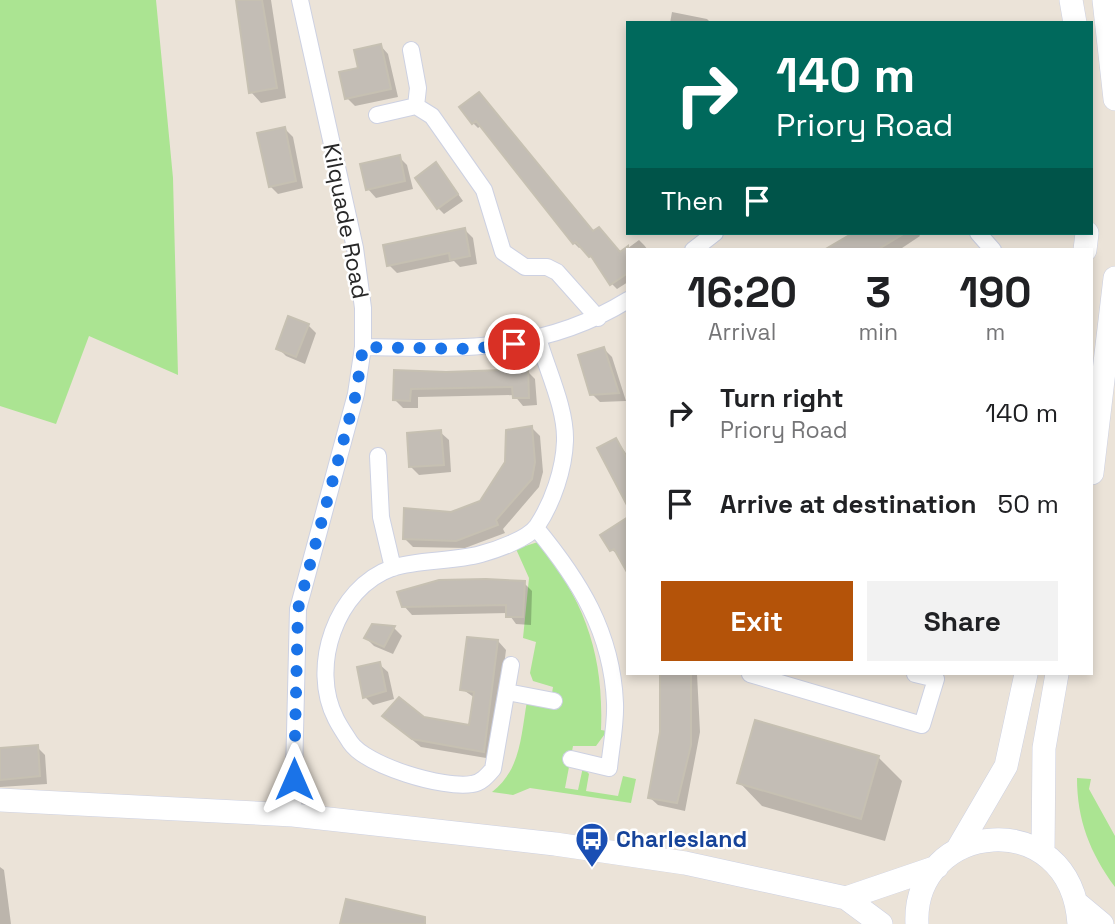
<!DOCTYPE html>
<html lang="en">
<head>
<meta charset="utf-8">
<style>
	:root { --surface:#fff; --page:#f2f2f2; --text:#202124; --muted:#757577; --accent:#b45309 }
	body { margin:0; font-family:"Space Grotesk",sans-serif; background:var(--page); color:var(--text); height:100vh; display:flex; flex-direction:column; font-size:26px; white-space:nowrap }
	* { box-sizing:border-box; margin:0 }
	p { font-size:23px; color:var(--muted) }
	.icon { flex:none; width:38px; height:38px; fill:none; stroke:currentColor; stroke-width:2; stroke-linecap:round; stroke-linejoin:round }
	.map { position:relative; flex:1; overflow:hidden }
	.side { position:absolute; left:626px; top:248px; width:467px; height:427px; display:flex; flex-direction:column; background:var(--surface); border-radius:0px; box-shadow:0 4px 10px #0003 }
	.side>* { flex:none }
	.banner { position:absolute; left:626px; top:21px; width:467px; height:214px; border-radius:0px; box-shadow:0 4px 10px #0003; background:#00695c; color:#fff; overflow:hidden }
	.pin { position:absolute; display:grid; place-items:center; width:60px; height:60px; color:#fff; margin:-30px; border:4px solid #fff; border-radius:50%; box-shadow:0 2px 7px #0007 }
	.me { position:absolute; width:77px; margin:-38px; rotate:0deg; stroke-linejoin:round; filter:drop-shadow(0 0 5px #0008) }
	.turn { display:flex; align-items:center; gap:24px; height:147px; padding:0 35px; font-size:32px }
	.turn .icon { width:91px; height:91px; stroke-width:2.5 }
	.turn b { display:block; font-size:49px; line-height:60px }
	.then { display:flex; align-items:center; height:66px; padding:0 35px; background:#0003; gap:14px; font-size:26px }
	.eta { display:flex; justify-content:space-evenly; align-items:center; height:119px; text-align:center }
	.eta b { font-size:42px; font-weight:800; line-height:49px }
	.cta { display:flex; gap:14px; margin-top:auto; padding:14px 35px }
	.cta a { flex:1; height:80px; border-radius:0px; background:var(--accent); color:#fff; font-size:28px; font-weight:800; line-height:80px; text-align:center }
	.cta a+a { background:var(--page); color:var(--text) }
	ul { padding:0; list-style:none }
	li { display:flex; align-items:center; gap:21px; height:91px; padding:0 35px }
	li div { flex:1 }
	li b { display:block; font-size:26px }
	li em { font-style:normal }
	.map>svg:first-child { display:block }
	.green { fill:#abe492 }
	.shadow { fill:#0003 }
	.building { fill:#c3bdb5; stroke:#c6c0b2; stroke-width:2 }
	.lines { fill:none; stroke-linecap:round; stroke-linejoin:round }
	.minor-casing { stroke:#cdd1e2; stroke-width:18 }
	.secondary-casing { stroke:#cdd1e2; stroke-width:24 }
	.minor { stroke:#fff; stroke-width:16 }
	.secondary { stroke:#fff; stroke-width:23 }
	.route { stroke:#1a73e8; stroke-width:12; stroke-dasharray:0 21.6 }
	.labels { text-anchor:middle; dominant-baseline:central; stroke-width:5; stroke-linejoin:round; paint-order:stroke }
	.street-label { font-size:23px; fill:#282828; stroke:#fff }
	.transit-label { font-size:23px; font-weight:bold; fill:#164399; stroke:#fff; text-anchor:start }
</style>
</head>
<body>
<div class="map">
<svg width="1115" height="924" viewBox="0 0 1115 924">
	<rect width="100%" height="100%" fill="#ebe3d8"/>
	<path class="green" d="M0,0H156L173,178L178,375L89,336L56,424L0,406Z
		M538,542C585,602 604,654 601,730L607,731L596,746H573L565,788L578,790L583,767L589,774L586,791L618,796L623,776L636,779L631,803L530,788L513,795L492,792C521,770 521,735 527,701L550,705L553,687L533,681L530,673L536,642L523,638L529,578L516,549Z
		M1077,778L1091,779L1089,789L1115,836V887C1090,853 1077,820 1077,778Z"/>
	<path class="shadow" d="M237,0H271L286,98L261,103L251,92Z
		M672,12L707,19L711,23H670Z
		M380,45L388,54L398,97L355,106L347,98L360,69Z
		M479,94L594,233L599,229L620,254L639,240L644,245L648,250H628V282L617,289L612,284L596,260L582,246L579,248L574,243L482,125L478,128L473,123L462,107Z
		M285,129L293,137L303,188L278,194L270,186Z
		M399,157L407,165L413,189L376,198L368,189Z
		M442,171L463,201L444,214L438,208Z
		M465,230L473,238L477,264L460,267L454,261L397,273L389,265Z
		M851,233H918L920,236L899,250H827L852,235Z
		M308,325L316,333L305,364L286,356L278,348Z
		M604,349L612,357L626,401L600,402L592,394Z
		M527,371L535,379L537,405L523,406L514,395L418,397V408H403L395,400V372Z
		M532,428L540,436L543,472L539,487L503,529L505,533L465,548L413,547L405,539L451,514L481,502Z
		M440,432L449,440L451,472L419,475L411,467Z
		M616,440L628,456V501L625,498Z
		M628,519V570L621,557L612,550Z
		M524,583L532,591L531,625L516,624L508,613L412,615L404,606Z
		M394,628L402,636L393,654L374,646L366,638Z
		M498,641L506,650L492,759L421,747L393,724L423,719L471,727L475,698L462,689Z
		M379,664L388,672L394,699L373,705L365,697Z
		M661,674H697L700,732L685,811L658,805L649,797L663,715Z
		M37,747L45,755L47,784L0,787V750Z
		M878,757L902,781L885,841L762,806L739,782Z
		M0,867L4,870L11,924H0Z"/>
	<path class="building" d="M236,0H262L277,88L249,93Z
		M381,44L391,89L345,99L339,72L358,68L354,50Z
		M479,92L593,231L599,227L620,252L628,246V273L610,285L591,256L589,257L576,242L573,244L476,121L472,124L459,107Z
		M285,127L296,181L269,187L257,133Z
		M400,155L405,181L366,190L360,164Z
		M436,162L458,194L437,209L415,178Z
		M465,228L470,256L450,260L449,253L387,266L383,245Z
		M853,233H905L877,250H824Z
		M288,316L309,324L296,357L276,349Z
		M604,347L619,393L590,395L578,355Z
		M528,369L529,398H513L512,387L411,389L410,401L393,400L394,370L446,372Z
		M532,426L535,462L532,479L496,520L498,525L456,541L403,539L404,508L451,512L480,501L505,462L506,430Z
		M441,430L444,465L409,467L407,433Z
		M616,438L628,460V507L597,448Z
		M628,517V574L614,549L610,551L600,535Z
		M486,579L525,581L523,617H506V605L402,607L397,592L439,580Z
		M372,624L395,626L384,647L364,638Z
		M467,637L498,640L484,752L412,739L382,716L399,697L424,717L469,725L474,692L460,690Z
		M380,662L386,691L363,698L357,667Z
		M660,674H691V745L677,803L648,798L660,732Z
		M755,720L879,756L861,819L737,783Z
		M38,745L40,776L0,780V748Z
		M346,899L425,917V924H340Z"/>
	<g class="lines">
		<defs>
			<path id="minor" d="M411,50L418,88L416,106L432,116L484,190L503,252L525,267H547L557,272L598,318
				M377,115L416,106
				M978,233L993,250
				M693,250L715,233
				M363,347C460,349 542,353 628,300
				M378,456L381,517L393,568
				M536,528C579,580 612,632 615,703C616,724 611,747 609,768L571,759
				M511,665L493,769C487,776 481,783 472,784C444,789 366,766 350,742C345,734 340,727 336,719C309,667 336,588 392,568C419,559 452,562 481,554C496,550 528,539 537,526C553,502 564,469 565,441C566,408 547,370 538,338
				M750,674L922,725L936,679L915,674
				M507,692L554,701
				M293,815L298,609L356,394L363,347V308L355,248L300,0"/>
			<path id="secondary" d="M1071,0L1075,23
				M1104,0L1115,99
				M1085,250L1087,233
				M1092,473L1115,278
				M0,800L293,815L555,844L685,863L846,898L881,924
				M957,850L1006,766L1026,674
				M1043,853L1044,748L1057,674
				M846,898L937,867
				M1078,904L1102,924
				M917,924C912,821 1071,803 1079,924"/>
		</defs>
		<use href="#minor" class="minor-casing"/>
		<use href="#secondary" class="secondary-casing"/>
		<use href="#minor" class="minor"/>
		<use href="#secondary" class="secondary"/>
	</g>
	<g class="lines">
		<path class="route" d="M294,779L298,609L356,394L363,347L470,349L514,344"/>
	</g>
	<defs>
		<symbol id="bus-pin" viewBox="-11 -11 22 30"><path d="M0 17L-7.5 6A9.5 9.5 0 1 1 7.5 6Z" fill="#1a4fb4" stroke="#fff"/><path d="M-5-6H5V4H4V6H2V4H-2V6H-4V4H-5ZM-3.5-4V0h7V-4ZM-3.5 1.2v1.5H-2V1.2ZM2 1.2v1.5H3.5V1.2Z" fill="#fff"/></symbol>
	</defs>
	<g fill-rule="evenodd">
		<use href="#bus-pin" x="573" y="820" width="38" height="52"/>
	</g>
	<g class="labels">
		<g class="street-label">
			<text transform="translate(346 221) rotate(79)">Kilquade Road</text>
		</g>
		<g class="transit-label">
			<text x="616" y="839">Charlesland</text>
		</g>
	</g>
</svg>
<div class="pin" style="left:514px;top:344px;background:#d93025"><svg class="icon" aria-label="arrive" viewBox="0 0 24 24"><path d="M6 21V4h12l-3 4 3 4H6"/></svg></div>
<svg class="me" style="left:294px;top:779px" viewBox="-20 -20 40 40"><path d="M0-17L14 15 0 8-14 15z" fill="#1a73e8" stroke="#fff" stroke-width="4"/></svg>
<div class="banner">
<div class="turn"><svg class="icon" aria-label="right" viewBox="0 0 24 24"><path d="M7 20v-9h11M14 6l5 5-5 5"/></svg><div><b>140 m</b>Priory Road</div></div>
<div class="then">Then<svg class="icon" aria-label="arrive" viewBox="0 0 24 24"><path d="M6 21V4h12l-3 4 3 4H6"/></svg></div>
</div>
<section class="side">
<div class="eta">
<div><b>16:20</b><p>Arrival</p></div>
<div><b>3</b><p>min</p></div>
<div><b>190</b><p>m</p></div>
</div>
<ul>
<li><svg class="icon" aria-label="right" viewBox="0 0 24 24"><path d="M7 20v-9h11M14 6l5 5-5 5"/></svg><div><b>Turn right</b><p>Priory Road</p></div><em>140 m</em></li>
<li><svg class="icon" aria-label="arrive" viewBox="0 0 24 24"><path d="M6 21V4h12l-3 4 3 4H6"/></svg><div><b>Arrive at destination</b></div><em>50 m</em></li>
</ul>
<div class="cta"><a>Exit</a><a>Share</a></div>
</section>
</div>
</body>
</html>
